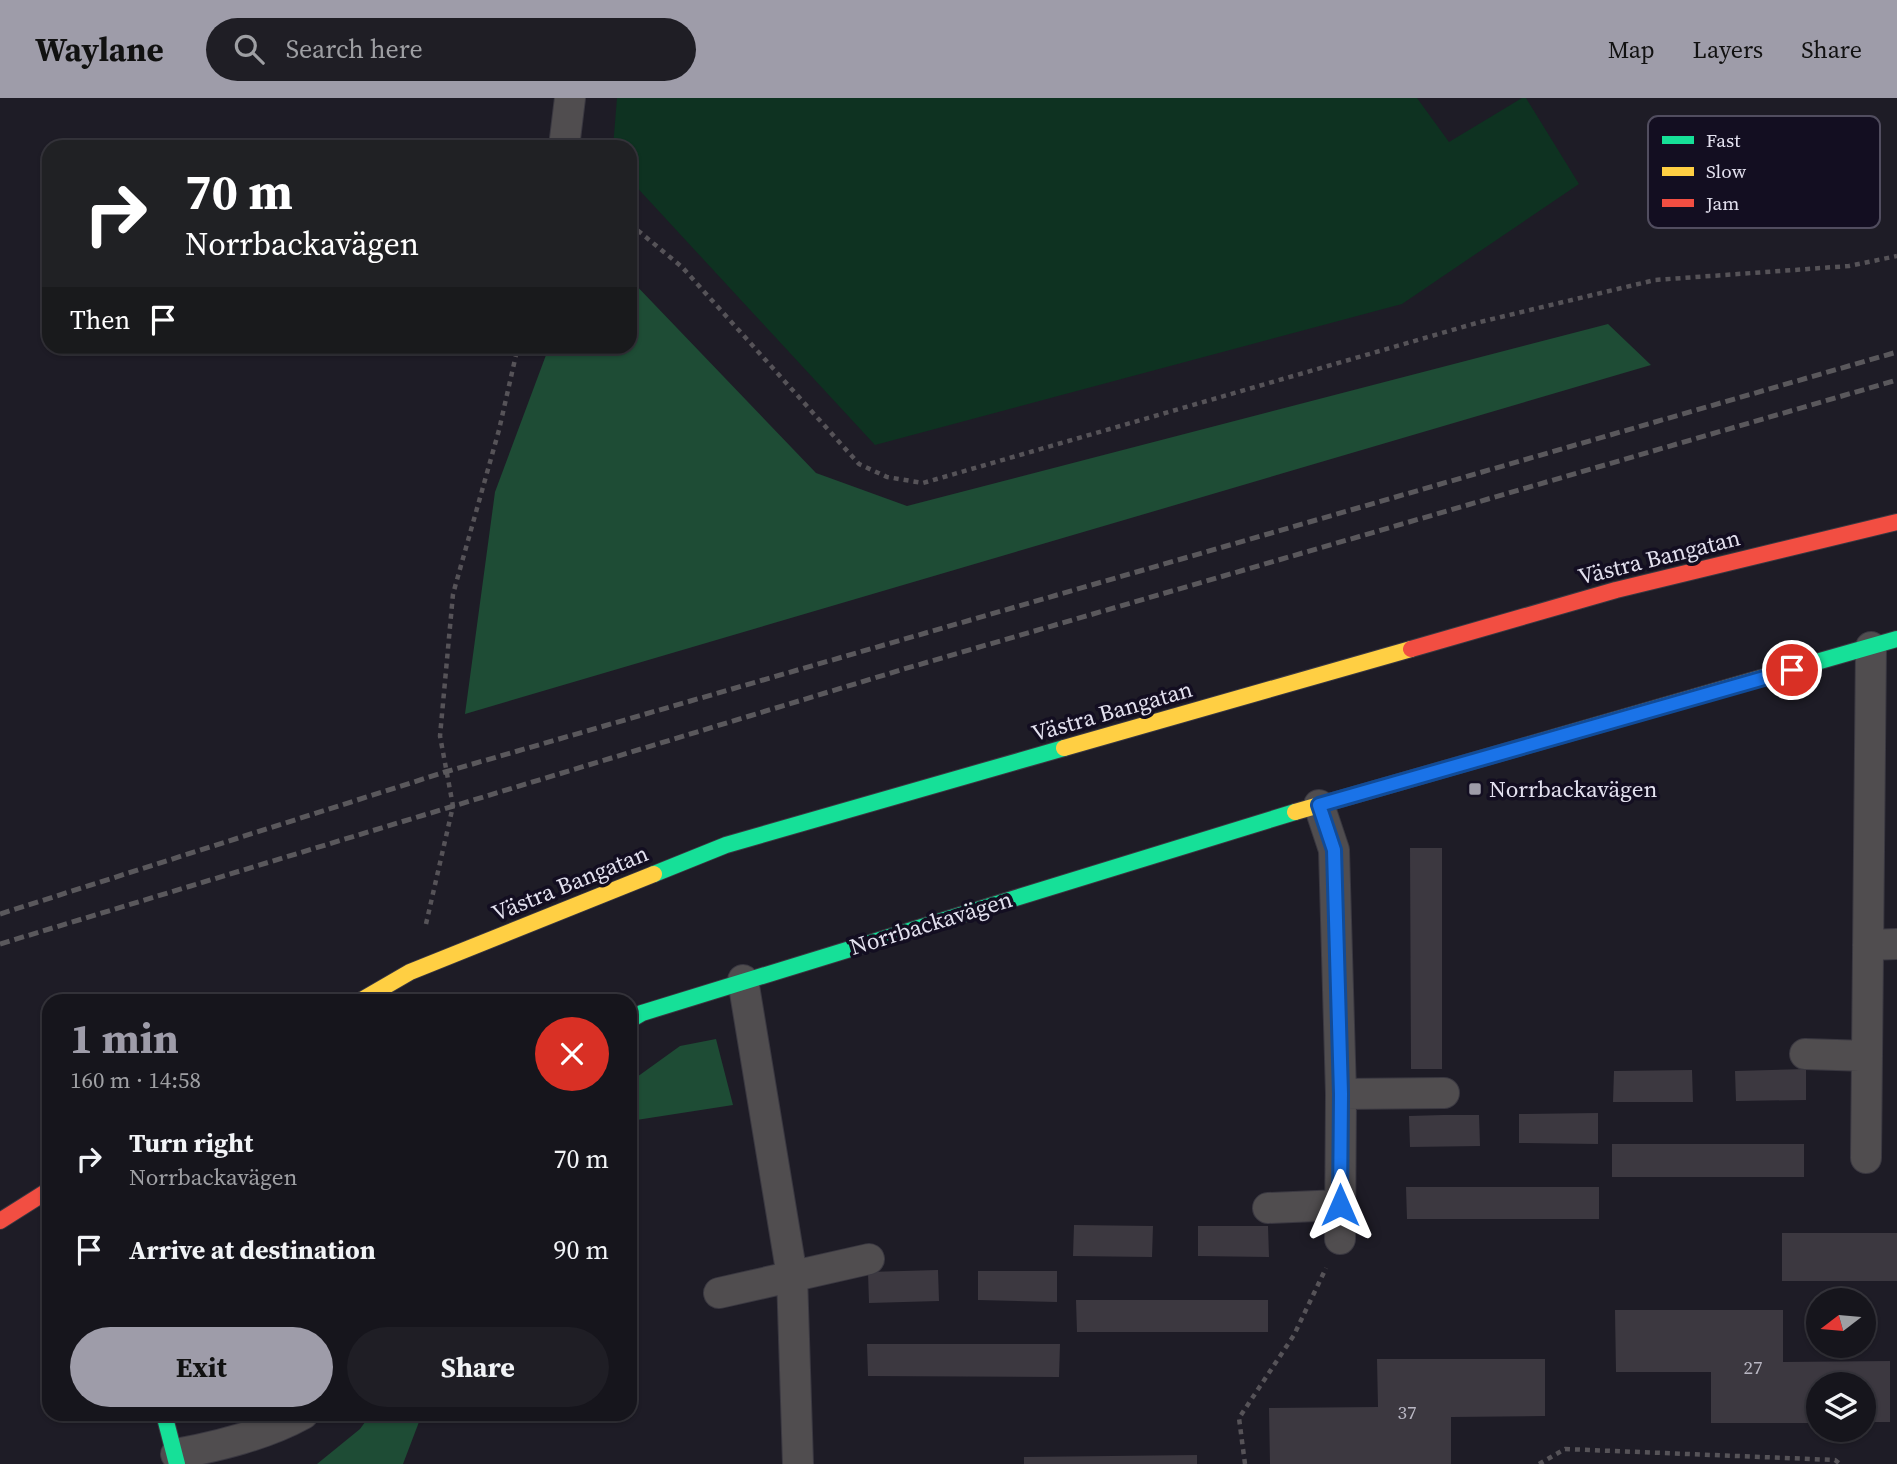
<!DOCTYPE html>
<html lang="en">
<head>
<meta charset="utf-8">
<style>
	:root { --surface:#16151c; --page:#1f1e25; --text:#f1f3f6; --muted:#9e9fa3; --line:#35343b; --accent:#9e9ca9 }
	body { margin:0; font-family:"Source Serif 4",serif; background:var(--page); color:var(--text); height:100vh; display:flex; flex-direction:column; font-size:26px; white-space:nowrap }
	* { box-sizing:border-box; margin:0 }
	p { font-size:23px; color:var(--muted) }
	.icon { flex:none; width:38px; height:38px; fill:none; stroke:currentColor; stroke-width:2; stroke-linecap:round; stroke-linejoin:round }
	.map { position:relative; flex:1; overflow:hidden }
	.details { position:absolute; left:42px; top:896px; width:595px; height:427px; display:flex; flex-direction:column; background:var(--surface); border-radius:21px; box-shadow:0 2px 5px #0004,0 0 0 2px var(--line) }
	.details>* { flex:none }
	.guide { position:absolute; left:42px; top:42px; width:595px; height:214px; border-radius:21px; box-shadow:0 2px 5px #0004,0 0 0 2px var(--line); background:#202124; color:#fff; overflow:hidden }
	.needle { width:46px; rotate:254deg }
	.fabs { position:absolute; left:1806px; top:1190px; display:grid; gap:14px }
	.fabs a { display:grid; place-items:center; width:70px; height:70px; border-radius:50%; background:var(--surface); box-shadow:0 2px 5px #0004,0 0 0 2px var(--line); font-size:35px }
	.pin { position:absolute; display:grid; place-items:center; width:60px; height:60px; color:#fff; margin:-30px; border:4px solid #fff; border-radius:50%; box-shadow:0 2px 7px #0007 }
	.me { position:absolute; width:77px; margin:-38px; rotate:0deg; stroke-linejoin:round; filter:drop-shadow(0 0 5px #0008) }
	.turn { display:flex; align-items:center; gap:24px; height:147px; padding:0 28px; font-size:32px }
	.turn .icon { width:91px; height:91px; stroke-width:2.5 }
	.turn b { display:block; font-size:49px; line-height:60px }
	.then { display:flex; align-items:center; height:66px; padding:0 28px; background:#0003; gap:14px; font-size:26px }
	.round { display:grid; place-items:center; flex:none; width:74px; height:74px; border-radius:37px; background:var(--page) }
	.overview { display:flex; align-items:center; justify-content:space-between; height:119px; padding:0 28px }
	h1 { font-size:42px; font-weight:700; line-height:52px; color:var(--accent) }
	.action { display:flex; gap:14px; margin-top:auto; padding:14px 28px }
	.action a { flex:1; height:80px; border-radius:42px; background:var(--accent); color:#111; font-size:28px; font-weight:700; line-height:80px; text-align:center }
	.action a+a { background:var(--page); color:var(--text) }
	ul { padding:0; list-style:none }
	li { display:flex; align-items:center; gap:21px; height:91px; padding:0 28px }
	li div { flex:1 }
	li b { display:block; font-size:26px }
	li em { font-style:normal }
	header { display:flex; align-items:center; gap:42px; box-sizing:border-box; height:98px; padding:0 35px; background:var(--accent); color:#111 }
	header strong { font-size:33px }
	nav { display:flex; gap:38px; margin-inline-start:auto; font-size:24px }
	.search { width:490px; height:63px; background:var(--page); display:flex; align-items:center; gap:18px; box-sizing:border-box; padding:0 24px; border-radius:38px; color:var(--muted); font-size:26px }
	.map>svg:first-child { display:block }
	.green { fill:#0e3221 }
	.forest { fill:#1e4c35 }
	.building { fill:#3c3840 }
	.lines { fill:none; stroke-linecap:round; stroke-linejoin:round }
	.street-casing { stroke:#3a3841; stroke-width:32 }
	.fast-casing { stroke:#3a3841; stroke-width:18 }
	.slow-casing { stroke:#3a3841; stroke-width:18 }
	.jam-casing { stroke:#3a3841; stroke-width:18 }
	.path { stroke:#565358; stroke-width:4.5; stroke-dasharray:5 5; stroke-linecap:butt }
	.street { stroke:#504d4f; stroke-width:30 }
	.fast { stroke:#16e098; stroke-width:16 }
	.slow { stroke:#ffcf43; stroke-width:16 }
	.jam { stroke:#f24e42; stroke-width:16 }
	.rail { stroke:#5a585c; stroke-width:5; stroke-dasharray:10 5; stroke-linecap:butt }
	.route-casing { stroke:#114b97; stroke-width:18 }
	.route { stroke:#1a73e8; stroke-width:12 }
	.poi-dot { fill:#9e9ca9; stroke:#130e21; stroke-width:2.5 }
	.labels { text-anchor:middle; dominant-baseline:central; stroke-width:7; stroke-linejoin:round; paint-order:stroke }
	.number-label { font-size:19px; fill:#b9b7c3 }
	.street-label { font-size:23px; fill:#e3e1ef; stroke:#130e21 }
	.poi-label { font-size:23px; fill:#e3e1ef; stroke:#130e21; text-anchor:start }
	.key { fill:#130e21; stroke:#514d5f; stroke-width:2 }
	.key-label { font-size:19px; fill:#e3e1ef }
</style>
</head>
<body>
<header>
<strong>Waylane</strong>
<div class="search"><svg class="icon" aria-label="search" viewBox="0 0 24 24"><circle cx="10" cy="10" r="6"/><path d="M15 15l6 6"/></svg>Search here</div>
<nav><a>Map</a><a>Layers</a><a>Share</a></nav>
</header>
<div class="map">
<svg width="1897" height="1366" viewBox="0 0 1897 1366">
	<rect width="100%" height="100%" fill="#1e1c26"/>
	<path class="green" d="M617,0H1417L1449,44L1522,0H1526L1579,86L1402,206L875,347L630,82V49H613Z"/>
	<path class="forest" d="M630,181L816,375L907,408L1608,226L1651,267L465,616L495,394L549,249L630,248Z
		M716,941L733,1007L630,1023V984L680,948Z
		M371,1316H422L403,1366H317L360,1331Z"/>
	<path class="building" d="M1410,750H1442V971H1411Z
		M1806,971V1002L1736,1003L1735,973Z
		M1692,972L1693,1004H1613L1614,973Z
		M1598,1015V1046L1519,1045V1016Z
		M1443,1017H1479L1480,1048L1410,1049L1409,1018Z
		M1612,1046H1804V1079H1612Z
		M1406,1089H1599V1121H1407Z
		M1074,1127L1153,1128L1152,1159L1073,1158Z
		M1198,1128H1268L1269,1159L1198,1158Z
		M1782,1135H1897V1183H1782Z
		M938,1172L939,1203L869,1205L868,1174Z
		M978,1173H1057V1204L978,1202Z
		M1076,1202H1268V1234H1077Z
		M1615,1212H1783V1264L1890,1263V1324H1864V1286H1818V1325H1711V1274H1616Z
		M867,1246H1060L1059,1279L868,1278Z
		M1377,1261H1545V1318L1451,1319V1366H1270L1269,1310L1378,1309Z
		M1197,1357V1366H1024V1359Z"/>
	<g class="lines">
		<defs>
			<path id="street" d="M564,49L570,0
				M1319,707L1334,752L1341,996L1340,1141
				M1868,847L1897,846
				M743,882L792,1178L798,1366
				M1805,956L1867,958
				M1341,996L1444,995
				M1866,1060L1871,549
				M1268,1110L1340,1107
				M719,1195L869,1161
				M176,1356C219,1348 265,1337 303,1316"/>
			<path id="fast" d="M1806,567L1897,541
				M654,776L726,747L1064,650
				M630,922L642,915L1295,714
				M164,1316L177,1366"/>
			<path id="slow" d="M1064,650L1411,551
				M1295,714L1806,567
				M360,903L410,874L654,776"/>
			<path id="jam" d="M1411,551L1616,492L1897,424
				M0,1123L49,1092"/>
		</defs>
		<use href="#street" class="street-casing"/>
		<use href="#fast" class="fast-casing"/>
		<use href="#slow" class="slow-casing"/>
		<use href="#jam" class="jam-casing"/>
		<path class="path" d="M630,126L682,169L859,366L887,379L923,385L1480,224L1655,182L1849,168L1897,158
			M426,826L453,708L440,638L453,496L499,332L518,248
			M1245,1366L1239,1320L1294,1237L1326,1170
			M1539,1366L1565,1351L1835,1362L1840,1366"/>
		<use href="#street" class="street"/>
		<use href="#fast" class="fast"/>
		<use href="#slow" class="slow"/>
		<use href="#jam" class="jam"/>
		<path class="rail" d="M0,816L445,674L1897,254
			M0,846L904,571L1897,282"/>
	</g>
	<g class="lines">
		<defs>
			<path id="route" d="M1340,1107L1341,996L1334,752L1319,707L1792,572"/>
		</defs>
		<use href="#route" class="route-casing"/>
		<use href="#route" class="route"/>
	</g>
	<rect class="poi-dot" x="1468" y="684" width="14" height="14" rx="3.5"/>
	<g class="labels">
		<g class="number-label">
			<text x="1753" y="1269">27</text>
			<text x="1407" y="1314">37</text>
		</g>
		<g class="street-label">
			<text transform="translate(1659 459) rotate(-14)">Västra Bangatan</text>
			<text transform="translate(1112 613) rotate(-16)">Västra Bangatan</text>
			<text transform="translate(570 785) rotate(-22)">Västra Bangatan</text>
			<text transform="translate(931 825) rotate(-17)">Norrbackavägen</text>
		</g>
		<g class="poi-label">
			<text x="1489" y="691">Norrbackavägen</text>
		</g>
	</g>
	<rect x="1648" y="18" width="232" height="112" rx="10" class="key"/>
	<rect x="1662" y="38" width="32" height="8" fill="#16e098"/>
	<rect x="1662" y="69" width="32" height="9" fill="#ffcf43"/>
	<rect x="1662" y="101" width="32" height="8" fill="#f24e42"/>
	<g class="key-label">
		<text x="1706" y="49">Fast</text>
		<text x="1706" y="80">Slow</text>
		<text x="1706" y="112">Jam</text>
	</g>
</svg>
<div class="fabs">
<a><svg class="needle" viewBox="-14 -14 28 28"><path d="M0-13l5 13h-10z" fill="#e53935"/><path d="M0 13l5-13h-10z" fill="#9e9fa3"/></svg></a>
<a><svg class="icon" aria-label="layers" viewBox="0 0 24 24"><path d="M12 4l9 5-9 5-9-5zM3 14l9 5 9-5"/></svg></a>
</div>
<div class="pin" style="left:1792px;top:572px;background:#d93025"><svg class="icon" aria-label="arrive" viewBox="0 0 24 24"><path d="M6 21V4h12l-3 4 3 4H6"/></svg></div>
<svg class="me" style="left:1340px;top:1107px" viewBox="-20 -20 40 40"><path d="M0-17L14 15 0 8-14 15z" fill="#1a73e8" stroke="#fff" stroke-width="4"/></svg>
<div class="guide">
<div class="turn"><svg class="icon" aria-label="right" viewBox="0 0 24 24"><path d="M7 20v-9h11M14 6l5 5-5 5"/></svg><div><b>70 m</b>Norrbackavägen</div></div>
<div class="then">Then<svg class="icon" aria-label="arrive" viewBox="0 0 24 24"><path d="M6 21V4h12l-3 4 3 4H6"/></svg></div>
</div>
<section class="details">
<div class="overview"><div><h1>1 min</h1><p>160 m · 14:58</p></div><a class="round" style="background:#d93025;color:#fff"><svg class="icon" aria-label="close" viewBox="0 0 24 24"><path d="M6 6l12 12M18 6L6 18"/></svg></a></div>
<ul>
<li><svg class="icon" aria-label="right" viewBox="0 0 24 24"><path d="M7 20v-9h11M14 6l5 5-5 5"/></svg><div><b>Turn right</b><p>Norrbackavägen</p></div><em>70 m</em></li>
<li><svg class="icon" aria-label="arrive" viewBox="0 0 24 24"><path d="M6 21V4h12l-3 4 3 4H6"/></svg><div><b>Arrive at destination</b></div><em>90 m</em></li>
</ul>
<div class="action"><a>Exit</a><a>Share</a></div>
</section>
</div>
</body>
</html>
